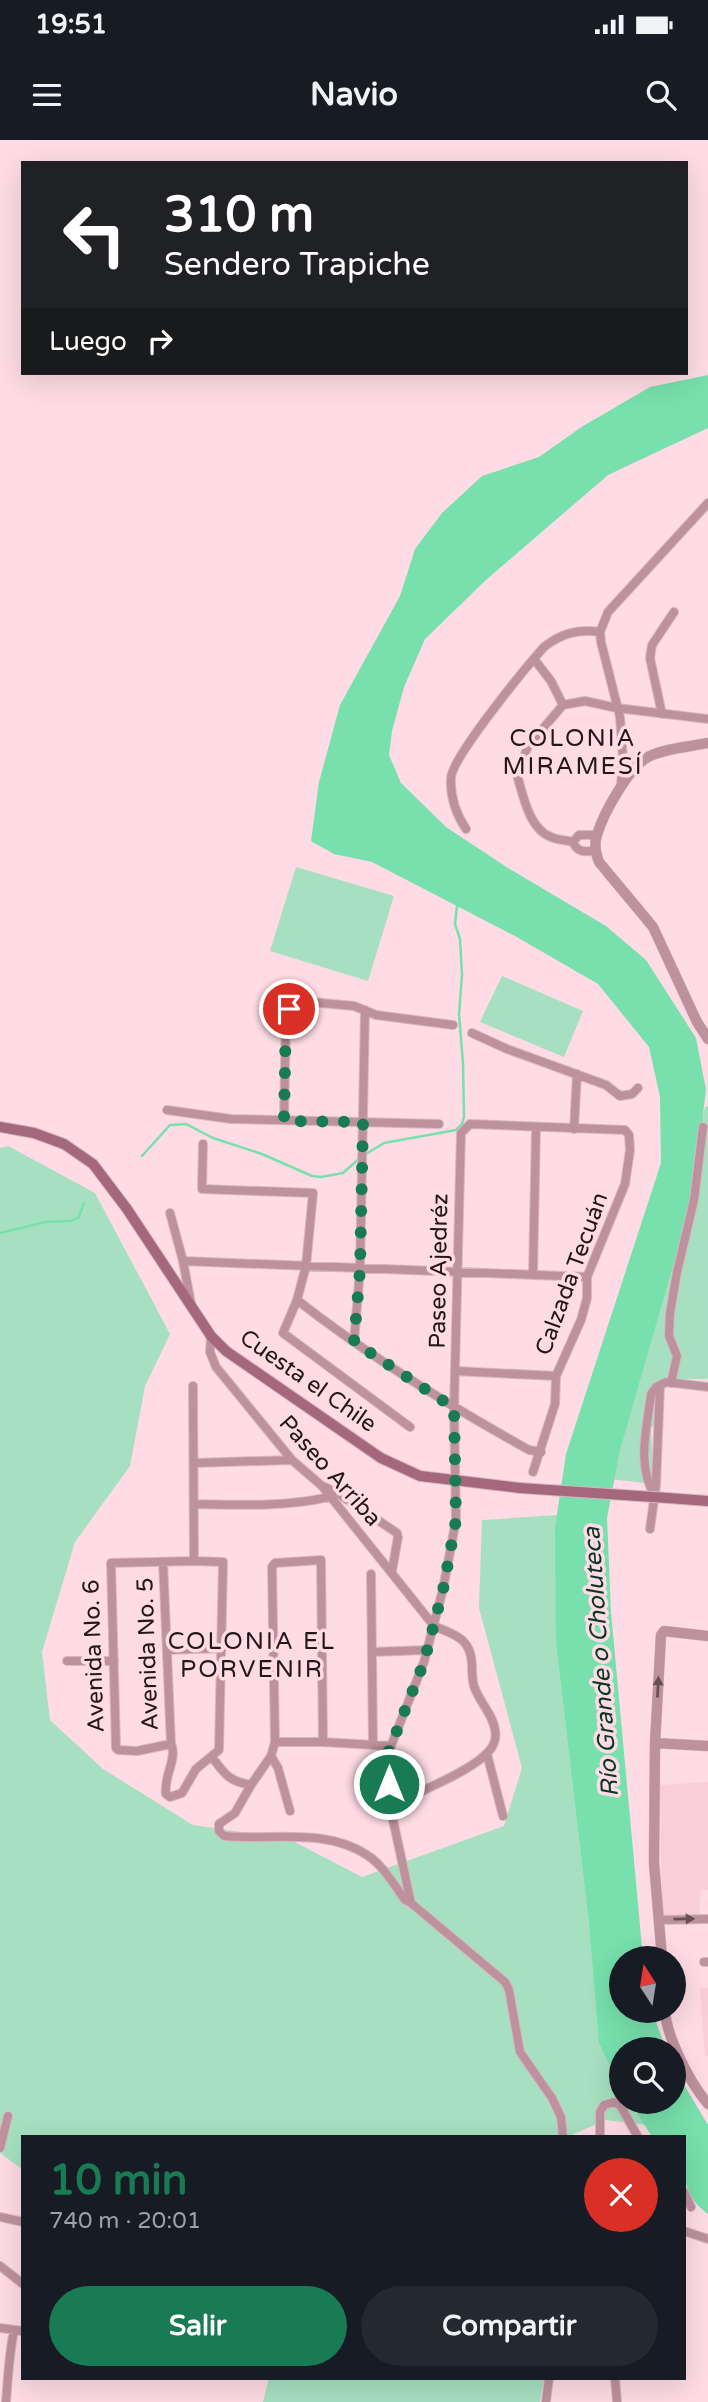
<!DOCTYPE html>
<html lang="es">
<head>
<meta charset="utf-8">
<style>
	:root { --surface:#171b24; --page:#242831; --text:#f1f3f6; --muted:#9ea1a6; --accent:#197b54 }
	body { margin:0; font-family:"Varela Round",sans-serif; background:var(--page); color:var(--text); height:100vh; display:flex; flex-direction:column; font-size:26px; white-space:nowrap }
	* { box-sizing:border-box; margin:0 }
	p { font-size:23px; color:var(--muted) }
	.icon { flex:none; width:38px; height:38px; fill:none; stroke:currentColor; stroke-width:2; stroke-linecap:round; stroke-linejoin:round }
	.map { position:relative; flex:1; overflow:hidden }
	.drawer { position:absolute; left:21px; top:1995px; width:665px; height:245px; display:flex; flex-direction:column; background:var(--surface); border-radius:0px; box-shadow:0 7px 28px #0002 }
	.drawer>* { flex:none }
	.guide { position:absolute; left:21px; top:21px; width:667px; height:214px; border-radius:0px; box-shadow:0 7px 28px #0002; background:#202124; color:#fff; overflow:hidden }
	.needle { width:46px; rotate:348deg }
	.tools { position:absolute; left:609px; top:1806px; display:grid; gap:14px }
	.tools a { display:grid; place-items:center; width:77px; height:77px; border-radius:50%; background:var(--surface); box-shadow:0 7px 28px #0002; font-size:35px }
	.pin { position:absolute; display:grid; place-items:center; width:60px; height:60px; color:#fff; margin:-30px; border:4px solid #fff; border-radius:50%; box-shadow:0 2px 7px #0007 }
	.me { position:absolute; width:77px; margin:-38px; rotate:0deg; stroke-linejoin:round; filter:drop-shadow(0 0 5px #0008) }
	.turn { display:flex; align-items:center; gap:24px; height:147px; padding:0 28px; font-size:32px }
	.turn .icon { width:91px; height:91px; stroke-width:2.5 }
	.turn b { display:block; font-size:49px; line-height:60px }
	.then { display:flex; align-items:center; height:66px; padding:0 28px; background:#0003; gap:14px; font-size:26px }
	.round { display:grid; place-items:center; flex:none; width:74px; height:74px; border-radius:37px; background:var(--page) }
	.summary { display:flex; align-items:center; justify-content:space-between; height:119px; padding:0 28px }
	h1 { font-size:42px; font-weight:700; line-height:52px; color:var(--accent) }
	.primary-button { display:flex; gap:14px; margin-top:auto; padding:14px 28px }
	.primary-button a { flex:1; height:80px; border-radius:42px; background:var(--accent); color:#fff; font-size:28px; font-weight:700; line-height:80px; text-align:center }
	.primary-button a+a { background:var(--page); color:var(--text) }
	.status { display:flex; justify-content:space-between; align-items:center; height:49px; padding:0 35px; background:var(--surface); direction:ltr }
	.status svg { height:19px; fill:currentColor }
	header { display:flex; justify-content:space-between; align-items:center; height:91px; padding:0 28px; background:var(--surface); font-size:32px; font-weight:700 }
	.map>svg:first-child { display:block }
	.built { fill:#f9cdd9 }
	.green { fill:#a6e0c0 }
	.water { fill:#77e0ac }
	.lines { fill:none; stroke-linecap:round; stroke-linejoin:round }
	.stream { stroke:#77e0ac; stroke-width:2.5 }
	.minor-casing { stroke:#d7b8c0; stroke-width:10 }
	.tertiary-casing { stroke:#d7b8c0; stroke-width:11 }
	.secondary-casing { stroke:#d7b8c0; stroke-width:12 }
	.minor { stroke:#bd919e; stroke-width:8 }
	.tertiary { stroke:#bd919e; stroke-width:10 }
	.secondary { stroke:#a5677b; stroke-width:10 }
	.secondary-bridge-casing { stroke:#d7b8c0; stroke-width:12; stroke-linecap:butt }
	.secondary-bridge { stroke:#a5677b; stroke-width:10 }
	.oneway { fill:#684e55 }
	.route { stroke:#197b54; stroke-width:12; stroke-dasharray:0 21.6 }
	.labels { text-anchor:middle; dominant-baseline:central; stroke-width:7; stroke-linejoin:round; paint-order:stroke }
	.street-label { font-size:23px; fill:#23171a; stroke:#fedbe5 }
	.neighbourhood-label { font-size:24px; letter-spacing:2px; fill:#23171a; stroke:#fedbe5 }
	.water-label { font-size:24px; font-style:italic; fill:#0a3825; stroke:#fedbe5 }
</style>
</head>
<body>
<div class="status"><b>19:51</b><svg viewBox="0 0 49 12"><path d="M0 12V9h3v3zM5 12V6h3v6zM10 12V3h3v9zM15 12V0h3v12zM26 1h20v11H26zM47 4h2v5h-2z"/></svg></div>
<header><svg class="icon" aria-label="menu" viewBox="0 0 24 24"><path d="M4 6h16M4 12h16M4 18h16"/></svg>Navio<svg class="icon" aria-label="search" viewBox="0 0 24 24"><circle cx="10" cy="10" r="6"/><path d="M15 15l6 6"/></svg></header>
<div class="map">
<svg width="708" height="2262" viewBox="0 0 708 2262">
	<rect width="100%" height="100%" fill="#fedbe5"/>
	<path class="built" d="M708,1642V1750H701L699,1774L662,1776L660,1645Z
		M700,1848H708V1916L705,1917Z"/>
	<path class="green" d="M296,727L394,756L368,841L270,811Z
		M502,836L583,871L564,917L480,882Z
		M708,966V1239H672L663,1251L660,1275L651,1289L654,1344L600,1338L669,1113L705,967Z
		M8,1006L95,1053L170,1194L145,1246L130,1326L75,1402L42,1512L50,1580L103,1629L193,1685L289,1699L362,1737L504,1686L522,1628L479,1468L482,1380L573,1374L621,1818V1962H669L678,1989L606,1980L567,1997H23V2030L0,2013V1008Z
		M269,2238H544L540,2262H263Z"/>
	<path class="water" d="M708,235V288L608,335L486,440L425,499L404,547L392,591L389,615L401,643L446,687L508,728L606,786L646,820L696,898L706,950L693,1056L620,1310L607,1378L611,1472L643,1818H621V1871H652L666,1909H621V1948L599,1903L589,1782L556,1501L555,1388L566,1314L661,1023L660,957L649,907L598,844L515,796L372,722L334,714L311,701L319,642L340,565L400,456L415,409L442,373L482,336L539,317L583,286L650,247Z
		M674,1928L708,1985V2074C679,2053 684,2028 684,1997H652L630,1962H674Z"/>
	<g class="lines">
		<path class="stream" d="M366,1014L384,1003L456,990L462,984L464,977L463,923L459,874L462,835L460,799L455,784L457,766
			M142,1016L170,985L186,984L213,998L262,1014L312,1036L321,1037L343,1033L360,1018
			M0,1093L46,1082L71,1081L79,1077L84,1063"/>
		<defs>
			<path id="minor" d="M534,519L551,541L563,565
				M662,574L650,518L652,505L674,472
				M621,646L623,618L620,577L601,502L600,492L608,472L708,363
				M466,689C456,674 450,657 451,638C452,617 527,526 544,507C562,493 578,489 600,492
				M597,695H579L573,702C566,700 557,700 551,697C529,689 523,655 517,635L528,606L563,565L585,561L617,568L708,579
				M573,702C577,712 584,712 595,711
				M472,893L507,909L606,945L620,956L632,954L638,948
				M167,970L231,979L439,984
				M284,980L286,875L293,864L300,861L354,866L376,875L453,885
				M574,989L577,934
				M203,1004L202,1049L313,1053L306,1126L297,1160L283,1193L410,1287
				M170,1073L183,1121L191,1164
				M183,1121L587,1137
				M533,1134L536,988
				M297,1160C370,1217 448,1265 529,1310L541,1312
				M211,1196L210,1212L216,1227L292,1320L322,1346L434,1486C455,1495 471,1498 472,1525C472,1531 472,1540 474,1546C479,1562 493,1574 495,1590C497,1599 493,1608 486,1614C469,1632 414,1654 390,1666
				M354,1202L360,1130L365,870
				M455,1231L556,1236
				M671,1243L677,1216L669,1196L670,1173L677,1132L694,1060L703,987
				M193,1246L194,1421
				M194,1323L292,1320
				M533,1332L555,1264L556,1236L581,1180L587,1158V1137L625,1044L630,1010L629,995L625,990L470,984L461,993L454,1268L456,1380L443,1449L424,1522L387,1616L390,1666L411,1763L505,1842L509,1850L520,1912L552,1958L561,1977L563,1997
				M323,1346L337,1353L397,1393L398,1397L392,1431
				M655,1356C636,1325 647,1288 651,1254L656,1247L660,1245
				M194,1364C238,1365 286,1367 329,1357
				M650,1389L656,1345L660,1245L667,1242L708,1247
				M194,1421L223,1422L219,1610L196,1629L182,1653L170,1657L166,1654C163,1637 178,1618 171,1604L137,1611L118,1610L116,1608L111,1423Z
				M163,1422L171,1604
				M371,1434L373,1605
				M167,1510L223,1508
				M372,1512L427,1510
				M67,1521H114
				M275,1602L272,1427L275,1423L321,1420L323,1602
				M487,1614L503,1676
				M271,1616L278,1628L290,1671
				M212,1617C225,1635 229,1641 251,1645L271,1616L275,1602H323L390,1606
				M251,1645L235,1673L219,1684V1691L224,1696C271,1701 324,1687 367,1715C383,1725 394,1745 405,1760L411,1763
				M660,1780L708,1779
				M704,1822H708
				M600,1997V1972L604,1965L614,1962L620,1965L638,1997
				M0,2008L8,1976
				M684,2052L691,2067
				M0,2077L23,2082
				M684,2091L708,2099
				M0,2126L23,2144
				M0,2188L23,2191
				M615,2238L617,2262
				M6,2262C8,2237 9,2214 14,2190
				M546,2262L549,2238"/>
			<path id="tertiary" d="M708,603C689,607 666,608 648,617C629,627 603,674 597,695C594,704 595,712 599,722L653,787L697,882L708,899
				M655,1603L708,1606
				M662,1818L654,1723L655,1603L661,1495L664,1491L708,1496
				M665,1871C667,1898 690,1943 708,1964"/>
			<path id="secondary" d="M0,987L34,993L64,1004L93,1024L127,1069L211,1196L226,1211L381,1318L420,1336L520,1348
				M668,1358L708,1361"/>
		</defs>
		<use href="#minor" class="minor-casing"/>
		<use href="#tertiary" class="tertiary-casing"/>
		<use href="#secondary" class="secondary-casing"/>
		<use href="#minor" class="minor"/>
		<use href="#tertiary" class="tertiary"/>
		<use href="#secondary" class="secondary"/>
		<defs>
			<path id="secondary-bridge" d="M520,1348L668,1358"/>
		</defs>
		<use href="#secondary-bridge" class="secondary-bridge-casing"/>
		<use href="#secondary-bridge" class="secondary-bridge"/>
	</g>
	<defs><path id="oneway-solid" d="M-6-.8H1V-3.2L6.5 0L1 3.2V.8H-6Z" transform="scale(1.75)"/></defs>
	<g class="oneway">
		<use href="#oneway-solid" transform="translate(658 1547) rotate(-87)"/>
		<use href="#oneway-solid" transform="translate(684 1779) rotate(-1)"/>
	</g>
	<g class="lines">
		<path class="route" d="M289,869L286,874L284,981L363,982L360,1130L354,1202L454,1268L456,1380L443,1450L424,1522L387,1616L389,1644"/>
	</g>
	<g class="labels">
		<g class="street-label">
			<text transform="translate(439 1131) rotate(-89)">Paseo Ajedréz</text>
			<text transform="translate(572 1134) rotate(-70)">Calzada Tecuán</text>
			<text transform="translate(308 1241) rotate(35)">Cuesta el Chile</text>
			<text transform="translate(330 1331) rotate(48)">Paseo Arriba</text>
			<text transform="translate(148 1514) rotate(-92)">Avenida No. 5</text>
			<text transform="translate(94 1516) rotate(-92)">Avenida No. 6</text>
		</g>
		<g class="neighbourhood-label">
			<text x="573" y="598">COLONIA<tspan x="573" dy="28">MIRAMESÍ</tspan></text>
			<text x="252" y="1501">COLONIA EL<tspan x="252" dy="28">PORVENIR</tspan></text>
		</g>
		<g class="water-label">
			<text transform="translate(601 1522) rotate(-94)">Río Grande o Choluteca</text>
		</g>
	</g>
</svg>
<div class="tools">
<a><svg class="needle" viewBox="-14 -14 28 28"><path d="M0-13l5 13h-10z" fill="#e53935"/><path d="M0 13l5-13h-10z" fill="#9ea1a6"/></svg></a>
<a><svg class="icon" aria-label="search" viewBox="0 0 24 24"><circle cx="10" cy="10" r="6"/><path d="M15 15l6 6"/></svg></a>
</div>
<div class="pin" style="left:289px;top:869px;background:#d93025"><svg class="icon" aria-label="arrive" viewBox="0 0 24 24"><path d="M6 21V4h12l-3 4 3 4H6"/></svg></div>
<svg class="me" style="left:389px;top:1644px" viewBox="-20 -20 40 40"><circle r="17" fill="#197b54" stroke="#fff" stroke-width="3"/><path d="M0-11L8 9 0 5-8 9z" fill="#fff"/></svg>
<div class="guide">
<div class="turn"><svg class="icon" aria-label="left" viewBox="0 0 24 24"><path d="M17 20v-9H6M10 6l-5 5 5 5"/></svg><div><b>310 m</b>Sendero Trapiche</div></div>
<div class="then">Luego<svg class="icon" aria-label="right" viewBox="0 0 24 24"><path d="M7 20v-9h11M14 6l5 5-5 5"/></svg></div>
</div>
<section class="drawer">
<div class="summary"><div><h1>10 min</h1><p>740 m · 20:01</p></div><a class="round" style="background:#d93025;color:#fff"><svg class="icon" aria-label="close" viewBox="0 0 24 24"><path d="M6 6l12 12M18 6L6 18"/></svg></a></div>
<div class="primary-button"><a>Salir</a><a>Compartir</a></div>
</section>
</div>
</body>
</html>
